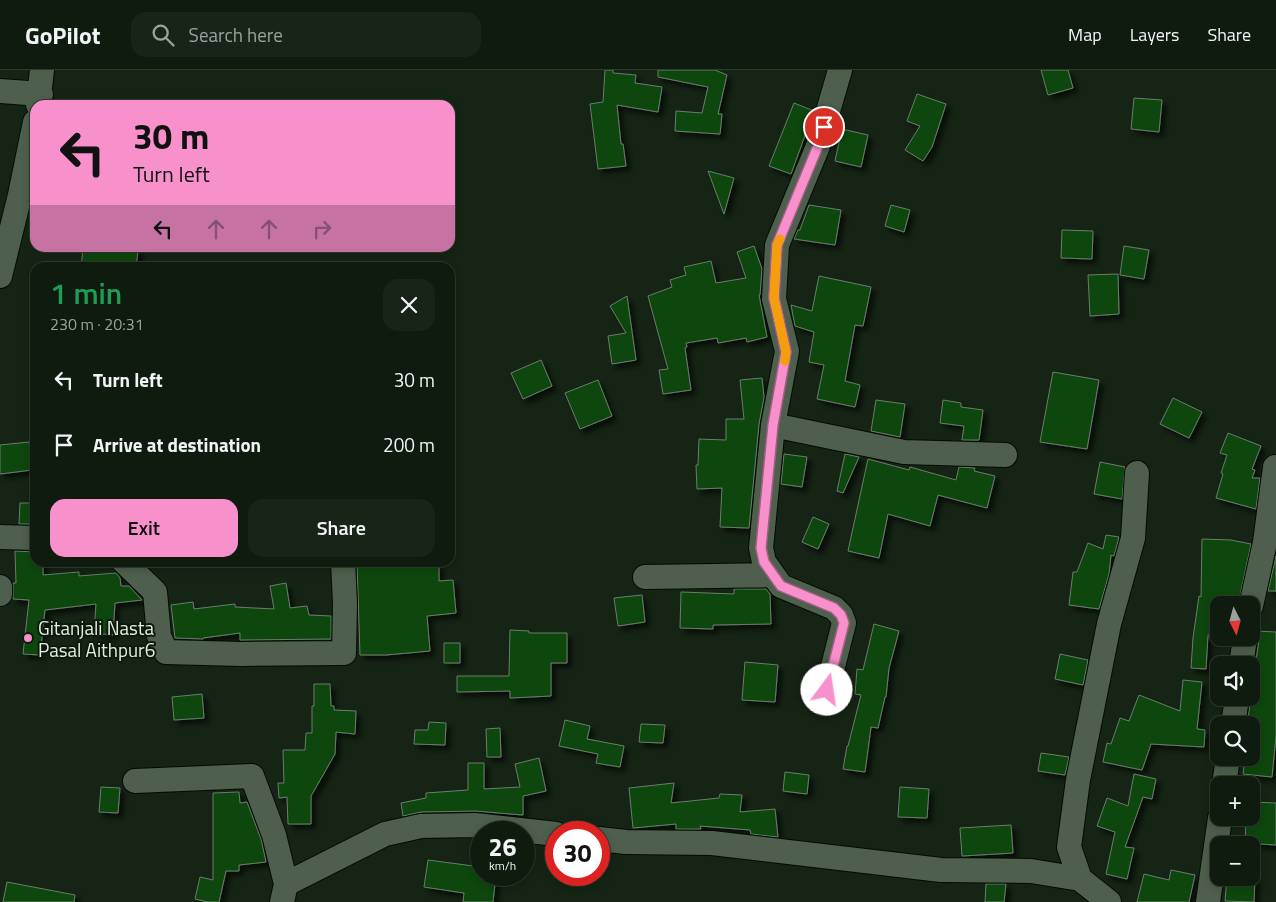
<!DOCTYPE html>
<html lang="en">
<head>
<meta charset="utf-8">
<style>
	:root { --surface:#101b10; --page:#192419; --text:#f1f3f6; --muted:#9ca19f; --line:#303930; --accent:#f890cc }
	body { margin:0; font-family:"Titillium Web",sans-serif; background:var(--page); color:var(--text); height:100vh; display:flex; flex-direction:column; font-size:19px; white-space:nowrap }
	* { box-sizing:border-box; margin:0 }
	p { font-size:16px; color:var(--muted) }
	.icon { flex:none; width:28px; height:28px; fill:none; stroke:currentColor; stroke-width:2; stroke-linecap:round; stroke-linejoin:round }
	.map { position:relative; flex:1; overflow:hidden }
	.details { position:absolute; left:30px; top:192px; width:425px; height:305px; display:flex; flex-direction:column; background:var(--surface); border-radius:15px; box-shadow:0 2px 8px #0003,0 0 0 1px var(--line) }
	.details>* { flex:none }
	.guide { position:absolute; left:30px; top:30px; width:425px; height:152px; border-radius:15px; box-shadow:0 2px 8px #0003,0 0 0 1px var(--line); background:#f890cc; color:#111; overflow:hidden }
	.needle { width:32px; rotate:174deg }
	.buttons { position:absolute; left:1210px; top:526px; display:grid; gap:10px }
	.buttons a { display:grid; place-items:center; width:50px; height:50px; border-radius:10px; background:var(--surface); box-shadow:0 2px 8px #0003,0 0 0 1px var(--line); font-size:25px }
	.speed { position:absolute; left:470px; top:751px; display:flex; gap:10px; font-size:25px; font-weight:700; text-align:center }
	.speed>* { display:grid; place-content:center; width:65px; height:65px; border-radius:50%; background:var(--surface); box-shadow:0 2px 8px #0003,0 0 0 1px var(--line); line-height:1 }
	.speed small { font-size:12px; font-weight:400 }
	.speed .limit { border:8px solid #d22; background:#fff; color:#111 }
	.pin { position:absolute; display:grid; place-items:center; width:42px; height:42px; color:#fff; margin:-21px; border:2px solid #fff; border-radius:50%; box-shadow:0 1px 5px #0007 }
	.me { position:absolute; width:55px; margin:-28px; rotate:14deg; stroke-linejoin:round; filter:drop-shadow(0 0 4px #0008) }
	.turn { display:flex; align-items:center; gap:18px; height:105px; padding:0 20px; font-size:22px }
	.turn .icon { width:65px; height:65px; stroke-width:2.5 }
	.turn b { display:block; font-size:35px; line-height:42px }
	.lanes { display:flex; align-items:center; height:48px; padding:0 20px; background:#0003; justify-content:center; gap:25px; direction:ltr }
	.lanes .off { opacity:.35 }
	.round { display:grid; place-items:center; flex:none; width:52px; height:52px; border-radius:15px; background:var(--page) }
	.head { display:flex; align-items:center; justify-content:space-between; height:85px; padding:0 20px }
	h1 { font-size:30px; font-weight:600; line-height:38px; color:#1e9e55 }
	.action { display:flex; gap:10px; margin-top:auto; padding:10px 20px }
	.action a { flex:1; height:58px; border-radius:15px; background:var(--accent); color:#111; font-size:20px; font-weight:600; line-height:58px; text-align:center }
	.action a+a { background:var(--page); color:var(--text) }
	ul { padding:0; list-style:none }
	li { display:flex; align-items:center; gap:15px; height:65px; padding:0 20px }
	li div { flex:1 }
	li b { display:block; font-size:19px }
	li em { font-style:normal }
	header { display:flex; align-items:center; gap:30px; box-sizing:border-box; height:70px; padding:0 25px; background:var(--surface); border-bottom:1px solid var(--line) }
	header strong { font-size:24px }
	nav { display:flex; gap:28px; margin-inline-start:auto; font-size:18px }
	.search { width:350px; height:45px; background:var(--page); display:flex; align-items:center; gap:12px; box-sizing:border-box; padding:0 18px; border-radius:15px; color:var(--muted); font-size:19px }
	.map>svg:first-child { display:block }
	.building { fill:#0a460f; stroke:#6b7d6a; filter:url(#shadow) }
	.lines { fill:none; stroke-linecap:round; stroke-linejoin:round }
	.minor-casing { stroke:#020d02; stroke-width:26 }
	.minor { stroke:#4e5f4d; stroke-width:24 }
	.route-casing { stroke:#a15e85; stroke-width:12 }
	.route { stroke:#f890cc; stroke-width:9 }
	.slow { stroke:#f59e0b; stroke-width:9 }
	.poi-dot { fill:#f890cc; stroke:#0c1a0c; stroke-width:2 }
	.labels { text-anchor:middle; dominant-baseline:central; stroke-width:4; stroke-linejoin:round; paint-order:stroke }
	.poi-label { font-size:19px; fill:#e4eee4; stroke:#0c1a0c; text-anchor:start }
</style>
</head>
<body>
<header>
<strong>GoPilot</strong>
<div class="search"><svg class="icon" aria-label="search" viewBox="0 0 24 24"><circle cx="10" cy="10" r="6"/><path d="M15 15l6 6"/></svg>Search here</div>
<nav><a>Map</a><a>Layers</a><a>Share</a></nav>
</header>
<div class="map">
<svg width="1276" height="832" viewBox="0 0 1276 832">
	<defs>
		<filter id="shadow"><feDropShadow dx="4.5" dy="4.5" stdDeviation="2.5" flood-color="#0009"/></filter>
	</defs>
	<rect width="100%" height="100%" fill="#152415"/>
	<path class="building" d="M605,0H613V3L636,5L635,13L662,17L658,42L617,35L621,74H623L626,96L598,99L590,34L603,32Z
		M658,0H715L727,5L718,44H722L720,64L675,61L676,41L702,43L708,17L658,7Z
		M1041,0H1068L1073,18L1048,25Z
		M917,24L946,34L932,77L923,91L905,80L920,56L907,51Z
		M1134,28L1162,30L1159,62L1131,59Z
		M794,33L814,41L791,104L769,96Z
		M842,59L868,65L861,97L835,91Z
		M708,101L734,108L724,144Z
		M809,135L841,140L835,175L794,169L798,160H800Z
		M891,135L910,140L904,162L885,156Z
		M1062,160L1093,161L1092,189L1061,188Z
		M754,176L762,199L760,225H759L767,267L747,272L746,268L718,273L717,268L686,273L687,277L685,278L691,320L663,324L659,300L668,299L648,226L672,217L670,210L686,205L684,197L711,191L716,213L746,208L737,182Z
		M1124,176L1149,180L1144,209L1120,205Z
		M83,178H116L138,180L136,198H81Z
		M1118,204L1119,244L1090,246L1088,205Z
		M819,206L871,217L863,256L855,255L845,311L860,315L855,337L817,329L824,295L809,292L814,262L795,256L791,235L812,241Z
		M627,226L636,290L612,294L608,266L626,263L610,236Z
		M541,290L552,316L523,329L511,303Z
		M1053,302L1099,310L1087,379L1040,372Z
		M762,308L764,327L759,354L749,458L720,457L722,418L697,419L696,395H698L699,369L726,370V349H744L740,310Z
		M598,310L612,346L580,359L565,323Z
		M1173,328L1202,342L1189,368L1160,354Z
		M876,330L905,334L900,367L871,361Z
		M943,330L961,333V337L983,340L979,370H962L964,356L940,353Z
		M1228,363L1261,376L1252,399L1255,400L1252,408H1260L1256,439L1216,428L1223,404L1221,403L1227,385L1220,383Z
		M29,372L32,400L0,404V375Z
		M784,384L807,387L802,417L781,414Z
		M845,384L859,387L843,423L837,421Z
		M868,389L909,400L910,397L956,410L959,397L975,398L974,401L995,406L987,438L938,425L930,456L888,444L879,488L848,481Z
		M1100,392L1125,397L1122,429L1094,424Z
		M20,433H35V454H19Z
		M813,447L829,454L818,479L802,472Z
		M1106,465L1119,467L1114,486L1111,485L1109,504L1099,539L1069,535L1073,502H1077L1088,473L1103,479Z
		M1202,469L1231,470L1251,474L1238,535H1219V566L1208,565L1206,599L1191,598L1193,568L1199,526L1201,527Z
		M15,481L35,482V492H43V505L79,502V506L116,503L120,508L121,516H129L142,530L115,533L113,565L94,563L96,534L45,540L40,585L23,584L29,530L13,529V513H16Z
		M1276,486V521H1268Z
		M357,492H436V495H439V511L453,510L456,543L427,546L430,581L386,585H360Z
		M286,513L290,538L307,536L309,545L331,546V569L240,570V563L203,568V569L175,568L171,535L193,532L194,539L235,534V537L274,539L270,516Z
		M734,519H766L770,524L771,554L713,555V559L680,558L681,522L734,524Z
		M642,525L645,552L618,556L614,528Z
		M874,554L899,561L889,598L886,627H885L878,658L871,657L865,702L843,699L847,676H848L861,625L855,624L857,599L863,600Z
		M510,560L529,561V563H567V593H551V626L510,628V621L457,622V606H509Z
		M1256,561L1276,562V666L1272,707L1243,704L1245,688H1251V655H1247L1251,628V604L1255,597L1259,570Z
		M444,573H460V593H444Z
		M1060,584L1088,590L1083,615L1055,609Z
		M745,592L778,595L775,632L742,630Z
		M1183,610L1202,612L1197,659L1205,660L1204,677L1151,674L1142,700L1103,692L1107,673L1111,674L1120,648L1129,651L1139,625L1180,641Z
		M314,614H330L331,636H334V640L356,641L355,664L336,662L335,684L311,726V754H288L287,727L279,728L278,713H284L283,680H305L306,663H312V636H314Z
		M202,624L204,648L174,650L172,627Z
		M565,650L590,656L587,669L624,676L620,697L596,693L598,684L559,676Z
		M429,652L446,653L445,675L414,674L415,660H428Z
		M641,654L665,655L663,673L639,672Z
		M500,658L501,687H487L486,659Z
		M1041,683L1069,687L1065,705L1038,701Z
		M539,688L546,721L523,726V745L475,741L421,742L403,746L401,733L426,728V723L468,720V693H484V719L520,717L515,694Z
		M785,702L809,705L807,724L783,721Z
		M1134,704L1156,709L1152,729L1143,727L1125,777L1134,778L1127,809L1106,804L1115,762L1097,756L1107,728L1128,736Z
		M674,713L671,733L719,728L720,724L742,725L740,742L775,739L778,767L751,764L750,760L700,756L701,759H676V754L633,758L629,718Z
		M101,717L120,718L118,743L99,742Z
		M900,717L929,719L927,748L898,747Z
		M239,722L240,733L247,732L261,769L266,792L239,795V801H226L219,832H208L195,829L200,807L213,810V723Z
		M1251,732L1276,733V775L1245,773L1246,751H1251Z
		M1011,755L1013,783L962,786L960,758Z
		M428,790L481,797V805H496L493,832H463L464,823L424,817Z
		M1171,800L1195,805L1189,832H1137L1144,804L1169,810Z
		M1227,808H1255L1254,832L1225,831Z
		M7,812L75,825L74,832H3Z
		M986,814H1006L1004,832H985Z"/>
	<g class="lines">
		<defs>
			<path id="minor" d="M0,21L41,24
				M38,35L42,0
				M0,206L20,125L35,52
				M773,355L904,382L1005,385
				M0,467L35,468
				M124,492L155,522L159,566L166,582L241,584L344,583L345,534L343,492
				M645,507L773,505
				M0,517V524
				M1251,536L1265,472L1275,397
				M1241,595L1245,568
				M827,620L844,553L841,545L834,538L781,516L764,492L761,478L773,355L787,281L774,229L777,175L818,76L840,0
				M1233,655L1237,628
				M135,711L252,706L274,765L286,814
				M1224,715L1228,688
				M599,769L626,772L712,773L941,800L1031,801L1080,809L1109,832
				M1080,809L1069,777L1078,710L1109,554L1133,468L1137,403
				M282,832L286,814L385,764L421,756L475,755L556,764
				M1208,832L1220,748"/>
		</defs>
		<use href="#minor" class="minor-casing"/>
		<use href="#minor" class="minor"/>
	</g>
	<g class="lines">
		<defs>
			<path id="route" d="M824,57L818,76L777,175L774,228L786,282L773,355L761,478L764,492L781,516L834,538L841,545L844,553L827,620"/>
		</defs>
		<use href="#route" class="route-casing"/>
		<use href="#route" class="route"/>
		<path class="slow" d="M780,169L777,175L774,228L786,282L785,291"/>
	</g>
	<circle class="poi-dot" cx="28" cy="568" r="5"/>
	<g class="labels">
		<g class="poi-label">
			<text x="38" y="557">Gitanjali Nasta<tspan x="38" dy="22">Pasal Aithpur6</tspan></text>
		</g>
	</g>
</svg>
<div class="buttons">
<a><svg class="needle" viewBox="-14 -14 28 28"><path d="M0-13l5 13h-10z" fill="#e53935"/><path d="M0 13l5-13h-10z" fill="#9ca19f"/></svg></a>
<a><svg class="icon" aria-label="sound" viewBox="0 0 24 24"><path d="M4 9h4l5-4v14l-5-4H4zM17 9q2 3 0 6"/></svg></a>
<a><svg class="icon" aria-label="search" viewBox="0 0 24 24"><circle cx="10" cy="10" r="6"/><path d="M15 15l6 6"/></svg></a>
<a>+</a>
<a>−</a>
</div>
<div class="speed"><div>26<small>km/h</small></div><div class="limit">30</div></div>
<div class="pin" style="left:824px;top:57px;background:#d93025"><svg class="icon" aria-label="arrive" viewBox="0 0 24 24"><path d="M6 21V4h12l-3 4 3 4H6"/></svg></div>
<svg class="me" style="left:827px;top:620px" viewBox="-20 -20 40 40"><circle r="19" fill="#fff"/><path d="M0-13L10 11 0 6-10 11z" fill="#f890cc"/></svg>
<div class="guide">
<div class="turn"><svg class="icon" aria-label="left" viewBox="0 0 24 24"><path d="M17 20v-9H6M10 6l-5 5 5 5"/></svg><div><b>30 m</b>Turn left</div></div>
<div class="lanes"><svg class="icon" aria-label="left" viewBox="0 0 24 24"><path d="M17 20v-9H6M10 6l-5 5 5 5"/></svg><svg class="icon off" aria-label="ahead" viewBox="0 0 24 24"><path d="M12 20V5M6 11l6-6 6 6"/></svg><svg class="icon off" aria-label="ahead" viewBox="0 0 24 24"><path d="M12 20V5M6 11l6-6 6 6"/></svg><svg class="icon off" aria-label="right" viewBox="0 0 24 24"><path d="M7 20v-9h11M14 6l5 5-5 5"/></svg></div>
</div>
<section class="details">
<div class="head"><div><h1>1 min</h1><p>230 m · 20:31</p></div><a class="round"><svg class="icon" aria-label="close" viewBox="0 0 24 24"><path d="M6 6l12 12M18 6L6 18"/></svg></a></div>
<ul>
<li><svg class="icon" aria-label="left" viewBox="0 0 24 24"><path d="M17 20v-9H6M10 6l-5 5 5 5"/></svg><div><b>Turn left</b></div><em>30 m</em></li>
<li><svg class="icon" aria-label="arrive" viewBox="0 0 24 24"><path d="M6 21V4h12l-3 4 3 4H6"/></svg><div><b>Arrive at destination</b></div><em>200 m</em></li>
</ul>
<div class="action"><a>Exit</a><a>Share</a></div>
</section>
</div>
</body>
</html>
